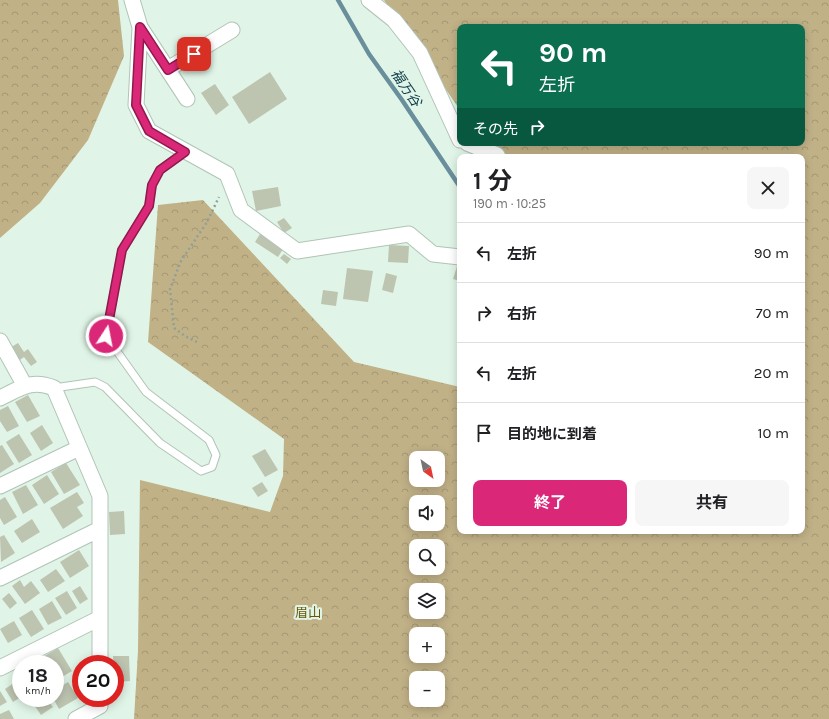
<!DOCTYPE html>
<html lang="ja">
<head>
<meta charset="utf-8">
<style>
	:root { --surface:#fff; --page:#f6f6f6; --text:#202124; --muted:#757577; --line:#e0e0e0; --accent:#db2777 }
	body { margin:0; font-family:Karla,"Noto Sans JP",sans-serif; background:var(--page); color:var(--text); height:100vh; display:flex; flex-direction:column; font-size:15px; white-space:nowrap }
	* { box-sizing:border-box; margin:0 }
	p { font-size:13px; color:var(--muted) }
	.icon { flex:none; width:22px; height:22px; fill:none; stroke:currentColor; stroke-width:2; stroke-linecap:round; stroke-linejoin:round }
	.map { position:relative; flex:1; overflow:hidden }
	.sheet { position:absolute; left:457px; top:154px; width:348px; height:380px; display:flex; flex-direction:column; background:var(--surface); border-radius:8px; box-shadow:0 2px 10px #0003 }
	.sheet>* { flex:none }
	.hud { position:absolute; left:457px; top:24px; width:348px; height:122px; border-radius:8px; box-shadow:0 2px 10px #0003; background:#0b6e4f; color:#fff; overflow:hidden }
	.needle { width:26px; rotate:147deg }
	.tools { position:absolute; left:409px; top:451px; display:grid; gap:8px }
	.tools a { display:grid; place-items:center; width:36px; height:36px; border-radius:8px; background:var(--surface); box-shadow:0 2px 10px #0003; font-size:20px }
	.speed { position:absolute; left:12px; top:655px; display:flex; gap:8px; font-size:20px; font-weight:700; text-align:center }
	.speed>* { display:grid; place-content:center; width:52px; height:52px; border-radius:50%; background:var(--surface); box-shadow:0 2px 10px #0003; line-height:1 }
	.speed small { font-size:10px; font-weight:400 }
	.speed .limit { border:6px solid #d22; background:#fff; color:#111 }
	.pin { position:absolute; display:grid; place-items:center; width:34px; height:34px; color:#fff; margin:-17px; border-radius:8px; box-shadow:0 2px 6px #0006 }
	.me { position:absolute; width:44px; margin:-22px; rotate:11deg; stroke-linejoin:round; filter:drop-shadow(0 0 3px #0008) }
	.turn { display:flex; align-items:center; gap:14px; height:84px; padding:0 16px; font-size:18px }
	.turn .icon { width:52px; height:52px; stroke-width:2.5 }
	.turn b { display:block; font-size:28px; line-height:34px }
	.then { display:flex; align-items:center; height:38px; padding:0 16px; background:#0003; gap:8px; font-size:15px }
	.round { display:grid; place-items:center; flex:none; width:42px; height:42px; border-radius:8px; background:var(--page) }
	.headline { display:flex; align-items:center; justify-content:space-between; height:68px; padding:0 16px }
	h1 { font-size:24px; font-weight:700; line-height:30px }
	.action { display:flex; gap:8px; margin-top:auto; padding:8px 16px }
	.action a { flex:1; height:46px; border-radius:8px; background:var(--accent); color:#fff; font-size:16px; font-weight:700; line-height:46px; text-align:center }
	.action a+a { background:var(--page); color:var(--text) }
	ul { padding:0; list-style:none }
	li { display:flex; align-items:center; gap:12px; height:60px; padding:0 16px; border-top:1px solid var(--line) }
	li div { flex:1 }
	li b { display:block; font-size:15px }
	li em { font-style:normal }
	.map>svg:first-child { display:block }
	.forest { fill:url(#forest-crowns); fill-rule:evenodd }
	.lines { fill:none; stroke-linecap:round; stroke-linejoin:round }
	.stream { stroke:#6a8f9c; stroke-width:4.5 }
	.building { fill:#bdc4b0 }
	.lane-casing { stroke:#b0c4b7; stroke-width:9 }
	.street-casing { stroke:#b0c4b7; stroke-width:17 }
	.path { stroke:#90a095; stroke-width:2.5; stroke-dasharray:2 3; stroke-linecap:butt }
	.lane { stroke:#fff; stroke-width:7 }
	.street { stroke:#fff; stroke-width:15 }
	.route-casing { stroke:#8e194d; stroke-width:10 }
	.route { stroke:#db2777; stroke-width:7 }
	.labels { text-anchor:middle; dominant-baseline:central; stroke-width:4; stroke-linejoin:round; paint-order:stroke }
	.park-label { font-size:13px; fill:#6a5407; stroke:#e0f5e7 }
	.water-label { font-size:14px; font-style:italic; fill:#0d3b49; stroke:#e0f5e7 }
</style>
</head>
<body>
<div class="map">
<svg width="829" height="719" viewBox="0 0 829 719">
	<defs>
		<pattern id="forest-crowns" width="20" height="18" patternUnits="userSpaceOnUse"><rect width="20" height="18" fill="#c1b187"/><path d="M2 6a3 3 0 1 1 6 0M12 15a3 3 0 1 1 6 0" fill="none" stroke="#a59773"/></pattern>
	</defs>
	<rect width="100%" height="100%" fill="#e0f5e7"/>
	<path class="forest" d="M0,0H118L124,56L88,140L40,203L0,238Z
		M384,0H829V719H134L138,651L140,480L270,512L283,476L284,439L148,342L158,205L203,200L354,362L460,387V531H802V157H491L482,143H802V27H460V110ZM416,458H438V480H416ZM416,502H438V524H416ZM416,546H438V568H416ZM416,590H438V612H416ZM416,634H438V656H416ZM416,678H438V700H416Z"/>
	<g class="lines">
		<path class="stream" d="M338,0L369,54L402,100L460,187"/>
	</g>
	<path class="building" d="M270,72L287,99L249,124L232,97Z
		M215,84L229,105L216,115L201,93Z
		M278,187L281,206L256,211L252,191Z
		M284,218L292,228L284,233L277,222Z
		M260,234L283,249L278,257L255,242Z
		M389,245L409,246L408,263L388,262Z
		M284,254L291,259L287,264L280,258Z
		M458,263H460V281L453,279Z
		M347,268L373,271L368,302L343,299Z
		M386,273L397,276L393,293L382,290Z
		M323,290L338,292L336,306L321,304Z
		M18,343L24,352L28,349L37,362L31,366L24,357L17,362L8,349Z
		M28,395L40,416L27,422L15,402Z
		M8,406L19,426L7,432L0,421V410Z
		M42,425L53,443L41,451L30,433Z
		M19,434L32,455L19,463L6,442Z
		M2,445L14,464L0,473V446Z
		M265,449L278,470L265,477L252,456Z
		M66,463L80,485L64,494L51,472Z
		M47,475L59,494L44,504L32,485Z
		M262,482L268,491L258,497L252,488Z
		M26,485L38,505L23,514L12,492Z
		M77,492L84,503L77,507L83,516L63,529L50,508Z
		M5,497L17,517L4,525L0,518V500Z
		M124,511L125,534L110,535L109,512Z
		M32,519L40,532L22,543L14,531Z
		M4,535L15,553L1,562L0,537Z
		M79,550L89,566L70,578L60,562Z
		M56,569L65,581L48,592L40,580Z
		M20,580L24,587L31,581L40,593L25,604L12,586Z
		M80,586L88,599L80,604L72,591Z
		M67,591L77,608L66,615L55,598Z
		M9,593L17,603L10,609L2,599Z
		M52,601L62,618L48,625L39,609Z
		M32,610L44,629L31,637L19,618Z
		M14,621L22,635L8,643L0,629Z
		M58,648L72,671L57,680L55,664H47L43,657Z
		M113,656H129L130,681L115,682Z
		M21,678V697L13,702L5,689Z
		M68,682L78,698L59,709L53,698H55V690Z
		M0,691L7,702L0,706Z
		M38,698H46L53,707L41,715L32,702Z
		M9,710L14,719H0V714Z"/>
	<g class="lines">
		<defs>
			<path id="lane" d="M54,388L95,382L105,387L160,443L201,471L212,467L216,455L209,440L146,392L106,336L122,250L149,206L152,185L160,170L185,152"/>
			<path id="street" d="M132,0L140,27L136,105L149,131L227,174L241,210L297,251L409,234L433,254L460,257
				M369,0L394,20L420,53L460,140
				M140,27L187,99
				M168,69L232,30
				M467,143L497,155L498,157
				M0,341L25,386
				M0,398C21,388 31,379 54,388L100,496V664
				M0,486L79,448
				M0,578L100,529
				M0,668L100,618
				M76,719L100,706"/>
		</defs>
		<use href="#lane" class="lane-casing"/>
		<use href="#street" class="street-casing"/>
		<path class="path" d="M197,342L185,336L174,328L170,289L181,261L207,222L219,197"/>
		<use href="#lane" class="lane"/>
		<use href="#street" class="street"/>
	</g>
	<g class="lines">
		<defs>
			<path id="route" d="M106,336L122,250L149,206L152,185L160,170L185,152L149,131L136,105L140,27L168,70L194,54"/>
		</defs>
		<use href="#route" class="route-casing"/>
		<use href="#route" class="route"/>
	</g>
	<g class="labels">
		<g class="park-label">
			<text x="308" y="612">眉山</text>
		</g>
		<g class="water-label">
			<text transform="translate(406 88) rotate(56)">福万谷</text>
		</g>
	</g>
</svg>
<div class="tools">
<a><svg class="needle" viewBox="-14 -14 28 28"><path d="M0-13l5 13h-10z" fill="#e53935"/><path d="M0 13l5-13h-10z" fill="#757577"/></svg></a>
<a><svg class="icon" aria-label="sound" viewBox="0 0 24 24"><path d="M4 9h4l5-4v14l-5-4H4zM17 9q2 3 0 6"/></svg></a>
<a><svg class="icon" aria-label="search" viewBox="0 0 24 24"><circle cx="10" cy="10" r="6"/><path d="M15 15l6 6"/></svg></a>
<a><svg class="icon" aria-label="layers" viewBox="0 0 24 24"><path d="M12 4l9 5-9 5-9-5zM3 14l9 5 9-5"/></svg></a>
<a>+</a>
<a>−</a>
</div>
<div class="speed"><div>18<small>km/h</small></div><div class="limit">20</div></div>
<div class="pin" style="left:194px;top:54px;background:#d93025"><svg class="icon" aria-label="arrive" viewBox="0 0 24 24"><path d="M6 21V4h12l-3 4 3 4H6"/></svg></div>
<svg class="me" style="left:106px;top:336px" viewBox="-20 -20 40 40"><circle r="17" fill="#db2777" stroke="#fff" stroke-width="3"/><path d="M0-11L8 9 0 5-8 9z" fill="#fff"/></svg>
<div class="hud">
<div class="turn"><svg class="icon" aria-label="left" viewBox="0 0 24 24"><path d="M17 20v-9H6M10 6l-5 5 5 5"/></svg><div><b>90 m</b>左折</div></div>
<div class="then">その先<svg class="icon" aria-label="right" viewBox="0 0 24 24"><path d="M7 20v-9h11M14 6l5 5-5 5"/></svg></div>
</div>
<section class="sheet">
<div class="headline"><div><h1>1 分</h1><p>190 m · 10:25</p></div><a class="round"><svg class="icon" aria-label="close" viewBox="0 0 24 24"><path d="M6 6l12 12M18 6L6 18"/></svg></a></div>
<ul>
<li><svg class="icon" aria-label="left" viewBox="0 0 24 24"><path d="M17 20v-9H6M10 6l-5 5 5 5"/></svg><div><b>左折</b></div><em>90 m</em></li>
<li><svg class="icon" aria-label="right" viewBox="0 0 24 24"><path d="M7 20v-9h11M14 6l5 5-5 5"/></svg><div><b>右折</b></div><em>70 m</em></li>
<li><svg class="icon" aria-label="left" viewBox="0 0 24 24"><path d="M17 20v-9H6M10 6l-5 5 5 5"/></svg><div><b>左折</b></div><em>20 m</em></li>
<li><svg class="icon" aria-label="arrive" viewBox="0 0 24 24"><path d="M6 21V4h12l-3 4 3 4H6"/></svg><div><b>目的地に到着</b></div><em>10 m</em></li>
</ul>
<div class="action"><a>終了</a><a>共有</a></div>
</section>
</div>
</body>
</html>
